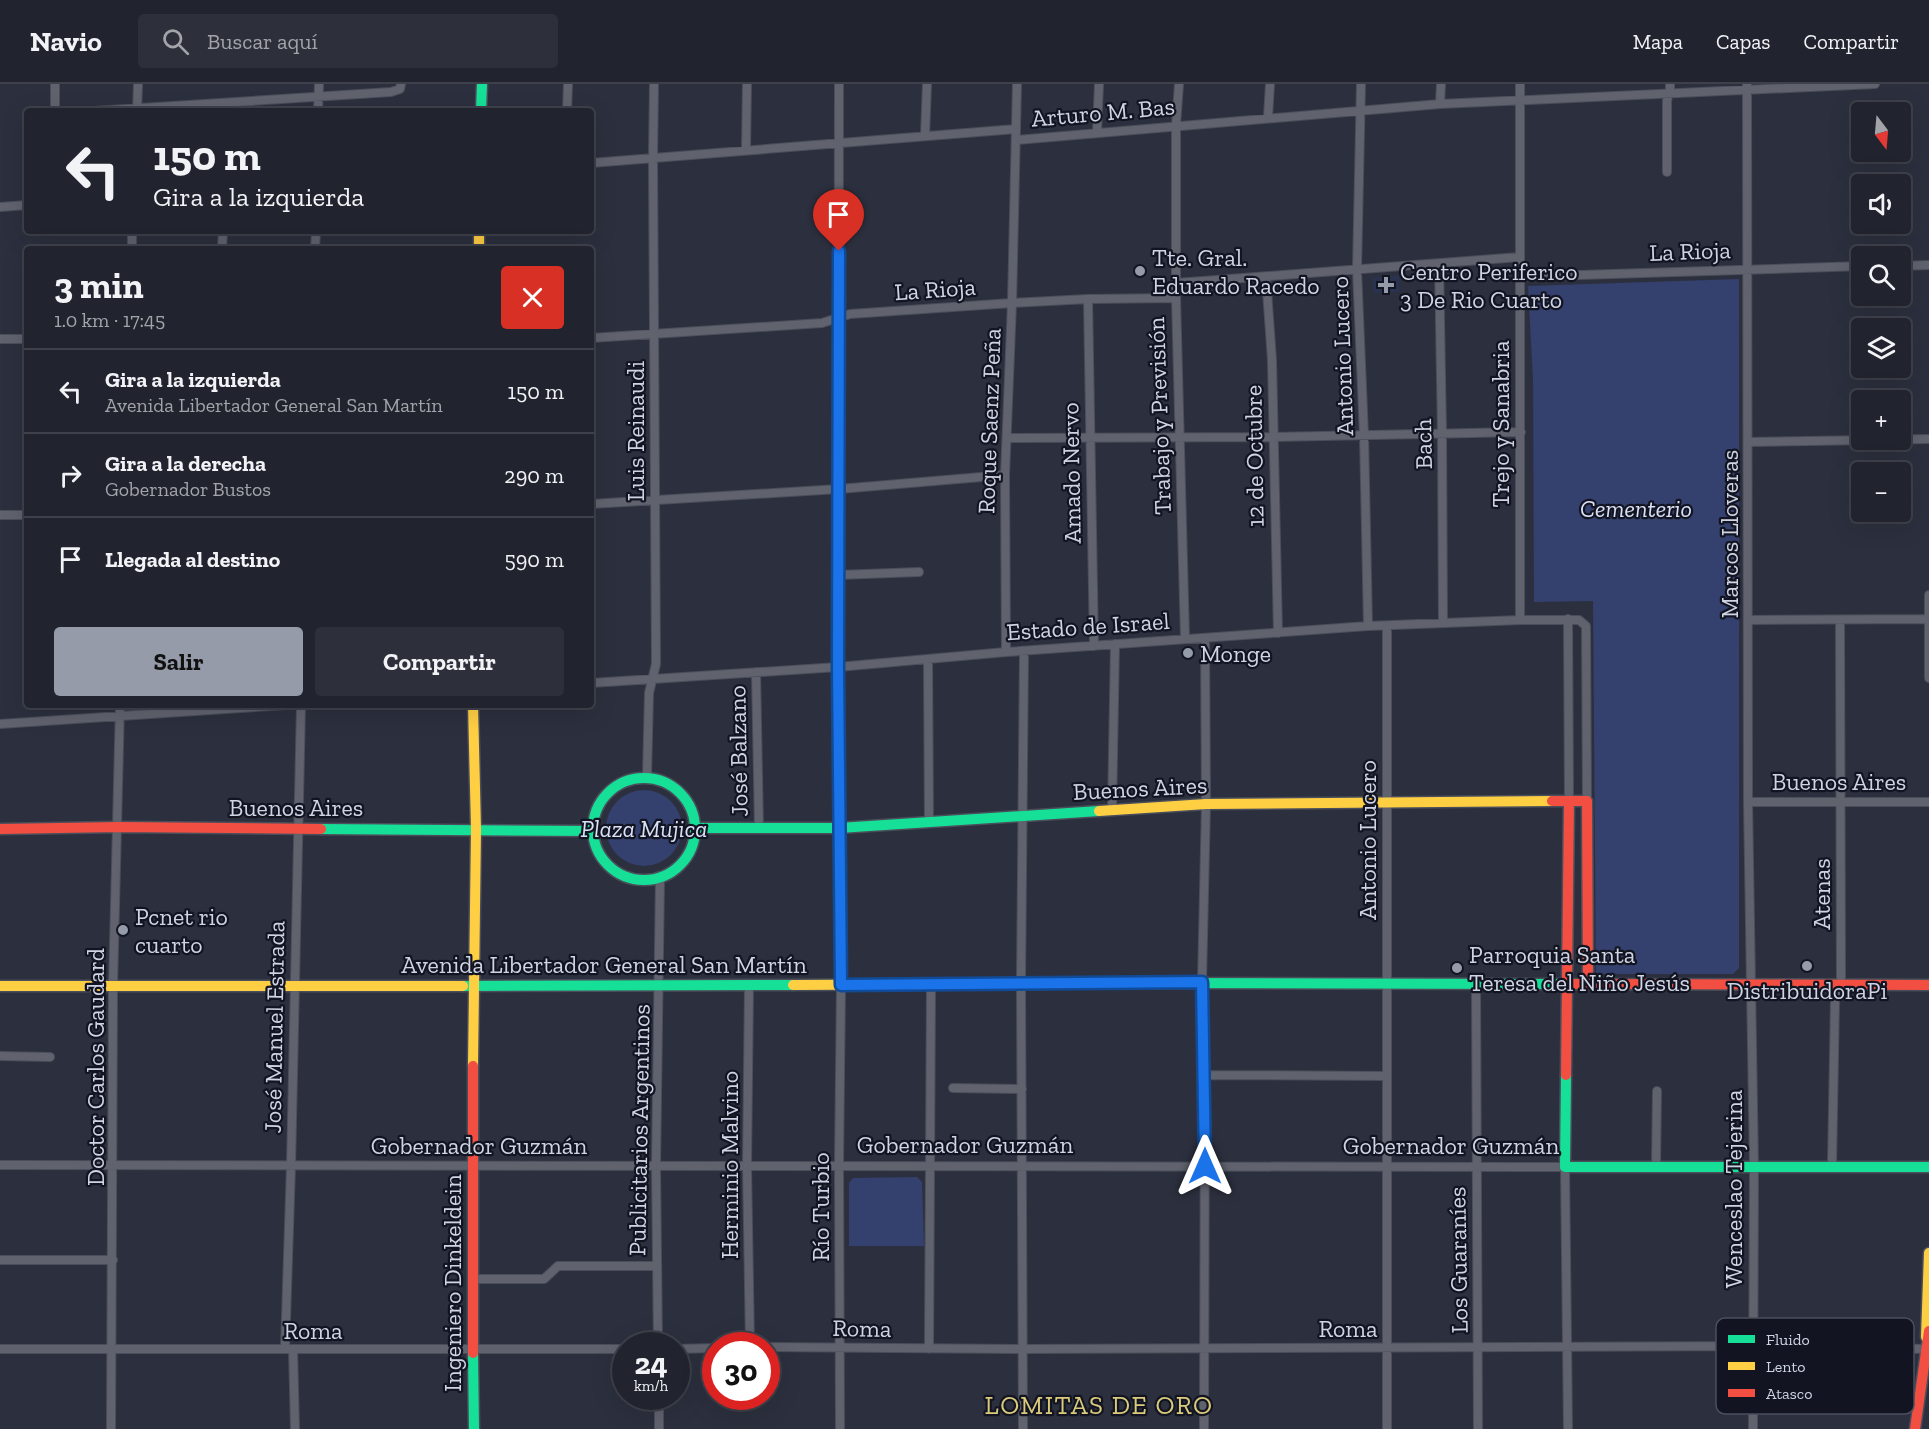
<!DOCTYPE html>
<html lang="es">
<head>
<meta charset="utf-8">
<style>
	:root { --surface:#21242e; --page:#2d303a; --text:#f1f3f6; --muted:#a2a4aa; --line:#3e414a; --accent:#969baa }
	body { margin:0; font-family:"Zilla Slab",serif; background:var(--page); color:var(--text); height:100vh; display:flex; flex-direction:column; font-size:22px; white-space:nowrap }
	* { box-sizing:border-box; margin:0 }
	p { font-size:20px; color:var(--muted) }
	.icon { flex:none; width:33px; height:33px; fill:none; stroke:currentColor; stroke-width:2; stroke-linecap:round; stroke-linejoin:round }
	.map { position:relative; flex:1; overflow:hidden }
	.details { position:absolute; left:24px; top:162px; width:570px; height:462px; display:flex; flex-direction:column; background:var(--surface); border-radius:6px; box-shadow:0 6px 24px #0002,0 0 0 2px var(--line) }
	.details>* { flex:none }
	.top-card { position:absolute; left:24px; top:24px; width:570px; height:126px; border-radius:6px; box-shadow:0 6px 24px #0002,0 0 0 2px var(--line); background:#21242e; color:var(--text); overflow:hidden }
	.needle { width:39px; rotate:164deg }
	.fabs { position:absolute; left:1851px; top:18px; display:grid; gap:12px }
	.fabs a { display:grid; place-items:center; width:60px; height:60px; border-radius:6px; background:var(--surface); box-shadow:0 6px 24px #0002,0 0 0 2px var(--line); font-size:30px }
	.speed { position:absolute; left:612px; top:1248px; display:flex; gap:12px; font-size:30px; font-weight:700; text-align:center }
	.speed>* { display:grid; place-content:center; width:78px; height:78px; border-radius:50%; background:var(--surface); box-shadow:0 6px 24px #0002,0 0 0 2px var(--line); line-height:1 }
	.speed small { font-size:15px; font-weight:400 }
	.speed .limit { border:9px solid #d22; background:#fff; color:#111 }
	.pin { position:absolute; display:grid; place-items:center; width:51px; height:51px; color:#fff; margin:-62px -26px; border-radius:50% 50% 50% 0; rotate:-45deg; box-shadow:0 0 6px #0007 }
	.pin .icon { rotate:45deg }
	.me { position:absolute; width:66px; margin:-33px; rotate:0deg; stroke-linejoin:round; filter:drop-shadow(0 0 4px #0008) }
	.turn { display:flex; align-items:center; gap:21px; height:126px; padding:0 30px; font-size:27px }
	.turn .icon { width:78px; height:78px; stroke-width:2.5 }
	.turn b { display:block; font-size:42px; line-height:51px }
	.round { display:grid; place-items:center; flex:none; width:63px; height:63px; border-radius:6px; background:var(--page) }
	.summary { display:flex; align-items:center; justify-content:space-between; height:102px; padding:0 30px }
	h1 { font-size:36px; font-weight:800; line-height:45px }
	.action { display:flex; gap:12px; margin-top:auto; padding:12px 30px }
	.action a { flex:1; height:69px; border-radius:6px; background:var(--accent); color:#111; font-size:24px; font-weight:800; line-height:69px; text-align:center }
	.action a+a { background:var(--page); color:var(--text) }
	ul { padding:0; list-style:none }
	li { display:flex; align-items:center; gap:18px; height:84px; padding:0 30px; border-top:2px solid var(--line) }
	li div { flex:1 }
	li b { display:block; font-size:22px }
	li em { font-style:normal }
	header { display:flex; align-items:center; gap:36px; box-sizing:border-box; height:84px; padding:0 30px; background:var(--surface); border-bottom:2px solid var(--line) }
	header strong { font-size:28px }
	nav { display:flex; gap:33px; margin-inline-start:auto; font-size:21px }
	.search { width:420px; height:54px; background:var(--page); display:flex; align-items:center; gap:15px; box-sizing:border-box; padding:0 21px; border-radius:6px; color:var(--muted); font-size:22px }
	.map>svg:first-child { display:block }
	.built { fill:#29324e }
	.green { fill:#34406e }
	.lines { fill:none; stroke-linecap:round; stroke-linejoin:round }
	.street-casing { stroke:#4a4e5a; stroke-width:10 }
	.fast-casing { stroke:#4a4e5a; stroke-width:13 }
	.slow-casing { stroke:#4a4e5a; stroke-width:13 }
	.jam-casing { stroke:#4a4e5a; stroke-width:13 }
	.street { stroke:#60636e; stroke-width:8 }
	.fast { stroke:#16e098; stroke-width:10 }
	.slow { stroke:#ffcf43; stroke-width:10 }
	.jam { stroke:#f24e42; stroke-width:10 }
	.route-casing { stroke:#114b97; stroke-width:15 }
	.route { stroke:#1a73e8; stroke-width:10 }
	.poi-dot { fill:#969baa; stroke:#121521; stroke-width:2 }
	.labels { text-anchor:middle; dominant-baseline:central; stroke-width:4.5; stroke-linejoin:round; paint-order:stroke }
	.street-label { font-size:24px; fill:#cfd4e4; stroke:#121521 }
	.poi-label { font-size:24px; fill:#cfd4e4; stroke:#121521; text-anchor:start }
	.park-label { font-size:24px; font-style:italic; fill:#dae1f7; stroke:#121521 }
	.neighbourhood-label { font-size:26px; letter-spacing:1.5px; fill:#daca7c; stroke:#121521 }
	.key { fill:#121521; stroke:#4b4e5c; stroke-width:1.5 }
	.key-label { font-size:16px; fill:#cfd4e4 }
</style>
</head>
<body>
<header>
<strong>Navio</strong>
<div class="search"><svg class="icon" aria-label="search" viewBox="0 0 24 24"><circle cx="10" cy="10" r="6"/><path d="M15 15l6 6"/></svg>Buscar aquí</div>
<nav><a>Mapa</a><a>Capas</a><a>Compartir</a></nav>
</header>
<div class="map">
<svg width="1929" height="1345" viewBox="0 0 1929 1345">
	<rect width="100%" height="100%" fill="#2c303e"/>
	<path class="built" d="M1399,191L1400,208L1374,209L1372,194Z"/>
	<path class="green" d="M1739,195V884L1733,890H1596L1593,517L1534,518L1533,295L1528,202Z
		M606 744a38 38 0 1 1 76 0a38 38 0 1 1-76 0Z
		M917,1093L922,1098L924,1162H849V1099L853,1094Z"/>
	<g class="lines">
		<defs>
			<path id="street" d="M839,0L838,583L841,901L839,1081L840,1345
				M1179,0L1176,41V214L1185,554
				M1361,0L1357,186L1364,351L1368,542
				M1520,0V536
				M1747,0L1748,718L1754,1083L1753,1345
				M1440,20L1441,0
				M55,27V0
				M94,27L391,8L400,5L401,0
				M137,27L138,0
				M318,27L319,0
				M567,27L568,0
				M1268,33L1270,0
				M1097,48L1099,0
				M925,52L927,0
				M1017,56L1440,20L1875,0
				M746,66L747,0
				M591,79L1016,45
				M1667,88V16L1670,9V0
				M0,123L27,121
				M132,165V147
				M222,165L223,147
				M315,165L316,147
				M1439,180L1442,349L1443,538
				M1900,182L1929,181
				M1266,193L1272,276L1278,549
				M1520,193L1862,182
				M1177,199L1520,173
				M1088,215L1094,562
				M591,254L822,239L850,230L1012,219L1088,215L1176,214
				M0,255H27
				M1008,354L1273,353L1521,348
				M1749,358L1929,355
				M591,420L839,405L1005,391
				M0,431H27
				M838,491L919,488
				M1929,511V594
				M1568,535L1569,717
				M1748,536L1929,535
				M1387,542V1345
				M1006,568L1005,391L1012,219L1017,0
				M928,576L929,739
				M756,588L759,745
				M591,599L838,583L1006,568L1368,542L1520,536H1579L1586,542L1587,717
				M0,640L285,621
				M647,693L649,609L656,580L653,75L654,0
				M1748,718H1929
				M1112,726L1115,560
				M1476,898L1478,1345
				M749,901L747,1082L750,1262
				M0,972L50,973
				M1205,991L1387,992
				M953,1004L1022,1005
				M0,1081L1565,1083L1568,1345
				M1656,1082L1657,1007
				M1832,1082L1835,916L1841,901L1840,537
				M0,1176H113
				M473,1195H544L558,1182H657
				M658,1262L656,1083L660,794
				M766,1263L1023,1265L1753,1262L1929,1265
				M0,1265H626
				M285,1265L291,1082L301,621
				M293,1265L295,1345
				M676,1265L716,1264
				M929,1265L931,901
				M659,1312V1345
				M111,1345L113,902L120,621
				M1023,1345L1021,899L1024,567
				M1204,1345L1205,991L1202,898L1206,720L1205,554"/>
			<path id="fast" d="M481,27L482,0
				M593 745a51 51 0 1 1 102 0a51 51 0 1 1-102 0Z
				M696,744H839L1099,727
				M321,745L592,747
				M1157,899L1573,900
				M463,902L793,901
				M1566,991L1565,1083H1929
				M473,1269L474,1345"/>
			<path id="slow" d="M479,147V165
				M473,621L476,745L473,982
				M1099,727L1206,720L1552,717
				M793,901L1157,899
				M0,902H463
				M1926,1253L1929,1169"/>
			<path id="jam" d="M1552,717H1587L1588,899
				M0,745L119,743L321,745
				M1573,900L1929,901
				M473,982V1269
				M1566,991L1569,717
				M1915,1345L1929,1247"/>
		</defs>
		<use href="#street" class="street-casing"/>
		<use href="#fast" class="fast-casing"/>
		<use href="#slow" class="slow-casing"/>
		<use href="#jam" class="jam-casing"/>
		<use href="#street" class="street"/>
		<use href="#fast" class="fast"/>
		<use href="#slow" class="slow"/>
		<use href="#jam" class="jam"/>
	</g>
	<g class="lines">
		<defs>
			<path id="route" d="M839,167L838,583L841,901L1202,898L1205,1082"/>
		</defs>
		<use href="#route" class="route-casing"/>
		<use href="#route" class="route"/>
	</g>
	<g class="poi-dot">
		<circle cx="1140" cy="187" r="6"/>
		<path d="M1383 192h6v6h6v6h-6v6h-6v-6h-6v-6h6z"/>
		<circle cx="1188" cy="569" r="6"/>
		<circle cx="123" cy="846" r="6"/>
		<circle cx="1807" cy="882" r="6"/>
		<circle cx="1457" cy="884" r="6"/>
	</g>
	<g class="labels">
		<g class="street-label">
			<text transform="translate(1103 28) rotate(-5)">Arturo M. Bas</text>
			<text transform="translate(1690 167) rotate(-2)">La Rioja</text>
			<text transform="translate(935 205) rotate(-4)">La Rioja</text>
			<text transform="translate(1342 272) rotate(-92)">Antonio Lucero</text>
			<text transform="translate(1159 332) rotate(-92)">Trabajo y Previsión</text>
			<text transform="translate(989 337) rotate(-88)">Roque Saenz Peña</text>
			<text transform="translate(1500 340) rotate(-90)">Trejo y Sanabria</text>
			<text transform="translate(635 347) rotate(-90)">Luis Reinaudi</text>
			<text transform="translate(1423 360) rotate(-91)">Bach</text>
			<text transform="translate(1254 372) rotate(-91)">12 de Octubre</text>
			<text transform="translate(1071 389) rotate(-91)">Amado Nervo</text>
			<text transform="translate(1729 450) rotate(-90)">Marcos Lloveras</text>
			<text transform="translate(1088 542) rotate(-4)">Estado de Israel</text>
			<text transform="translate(738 667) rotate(-91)">José Balzano</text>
			<text x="1839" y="697">Buenos Aires</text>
			<text transform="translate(1140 704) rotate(-3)">Buenos Aires</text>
			<text x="296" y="723">Buenos Aires</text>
			<text transform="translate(1367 756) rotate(-90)">Antonio Lucero</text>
			<text transform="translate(1821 810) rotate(-90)">Atenas</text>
			<text x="604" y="880">Avenida Libertador General San Martín</text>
			<text transform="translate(274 943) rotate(-89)">José Manuel Estrada</text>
			<text transform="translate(95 983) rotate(-90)">Doctor Carlos Gaudard</text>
			<text transform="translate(639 1046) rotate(-89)">Publicitarios Argentinos</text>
			<text x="965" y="1060">Gobernador Guzmán</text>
			<text x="479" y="1061">Gobernador Guzmán</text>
			<text x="1451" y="1061">Gobernador Guzmán</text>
			<text transform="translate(729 1081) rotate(-90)">Herminio Malvino</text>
			<text transform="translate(1733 1105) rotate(-90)">Wenceslao Tejerina</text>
			<text transform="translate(820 1123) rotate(-90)">Río Turbio</text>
			<text transform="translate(1458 1176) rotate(-91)">Los Guaraníes</text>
			<text transform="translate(452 1199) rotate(-90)">Ingeniero Dinkeldein</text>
			<text transform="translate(862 1244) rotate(1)">Roma</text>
			<text x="1348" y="1244">Roma</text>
			<text x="313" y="1246">Roma</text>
		</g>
		<g class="poi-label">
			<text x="1152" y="173">Tte. Gral.<tspan x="1152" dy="28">Eduardo Racedo</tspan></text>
			<text x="1400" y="187">Centro Periferico<tspan x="1400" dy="28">3 De Rio Cuarto</tspan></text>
			<text x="1200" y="569">Monge</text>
			<text x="135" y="832">Pcnet rio<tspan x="135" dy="28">cuarto</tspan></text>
			<text x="1469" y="870">Parroquia Santa<tspan x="1469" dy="28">Teresa del Niño Jesús</tspan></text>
			<text x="1807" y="906" text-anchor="middle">DistribuidoraPi</text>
		</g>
		<g class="park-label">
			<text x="1636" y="424">Cementerio</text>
			<text x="644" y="744">Plaza Mujica</text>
		</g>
		<g class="neighbourhood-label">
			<text x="1099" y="1321">LOMITAS DE ORO</text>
		</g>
	</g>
	<rect x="1716" y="1234" width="198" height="96" rx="9" class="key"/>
	<rect x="1728" y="1251" width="27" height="8" fill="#16e098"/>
	<rect x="1728" y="1278" width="27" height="8" fill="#ffcf43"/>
	<rect x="1728" y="1305" width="27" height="8" fill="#f24e42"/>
	<g class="key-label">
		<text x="1766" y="1261">Fluido</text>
		<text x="1766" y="1288">Lento</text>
		<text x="1766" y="1315">Atasco</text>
	</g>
</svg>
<div class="fabs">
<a><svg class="needle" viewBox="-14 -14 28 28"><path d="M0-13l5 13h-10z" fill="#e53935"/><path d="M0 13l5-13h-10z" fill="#a2a4aa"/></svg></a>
<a><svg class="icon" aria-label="sound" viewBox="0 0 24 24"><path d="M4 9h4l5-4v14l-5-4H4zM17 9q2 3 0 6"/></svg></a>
<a><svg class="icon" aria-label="search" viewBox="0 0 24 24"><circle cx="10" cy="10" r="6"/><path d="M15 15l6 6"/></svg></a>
<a><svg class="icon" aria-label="layers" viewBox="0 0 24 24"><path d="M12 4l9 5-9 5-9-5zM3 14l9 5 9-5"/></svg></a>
<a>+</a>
<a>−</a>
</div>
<div class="speed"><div>24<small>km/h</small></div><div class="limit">30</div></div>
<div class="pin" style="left:839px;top:167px;background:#d93025"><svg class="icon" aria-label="arrive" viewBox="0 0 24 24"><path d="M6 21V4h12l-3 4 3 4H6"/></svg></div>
<svg class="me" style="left:1205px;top:1082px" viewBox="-20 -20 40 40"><path d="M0-17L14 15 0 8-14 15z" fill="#1a73e8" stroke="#fff" stroke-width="4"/></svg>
<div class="top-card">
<div class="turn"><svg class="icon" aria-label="left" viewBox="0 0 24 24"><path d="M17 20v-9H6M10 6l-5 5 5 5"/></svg><div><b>150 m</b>Gira a la izquierda</div></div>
</div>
<section class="details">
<div class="summary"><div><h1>3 min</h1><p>1.0 km · 17:45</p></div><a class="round" style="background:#d93025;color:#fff"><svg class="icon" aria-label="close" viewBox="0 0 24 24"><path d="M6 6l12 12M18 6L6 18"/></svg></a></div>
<ul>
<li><svg class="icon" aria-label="left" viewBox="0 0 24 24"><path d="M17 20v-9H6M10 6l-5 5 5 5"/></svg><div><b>Gira a la izquierda</b><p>Avenida Libertador General San Martín</p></div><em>150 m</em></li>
<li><svg class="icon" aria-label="right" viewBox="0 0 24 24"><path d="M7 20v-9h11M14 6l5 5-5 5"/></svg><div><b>Gira a la derecha</b><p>Gobernador Bustos</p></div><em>290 m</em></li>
<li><svg class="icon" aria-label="arrive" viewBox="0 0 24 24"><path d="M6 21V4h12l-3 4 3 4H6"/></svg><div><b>Llegada al destino</b></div><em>590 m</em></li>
</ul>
<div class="action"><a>Salir</a><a>Compartir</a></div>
</section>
</div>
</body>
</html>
